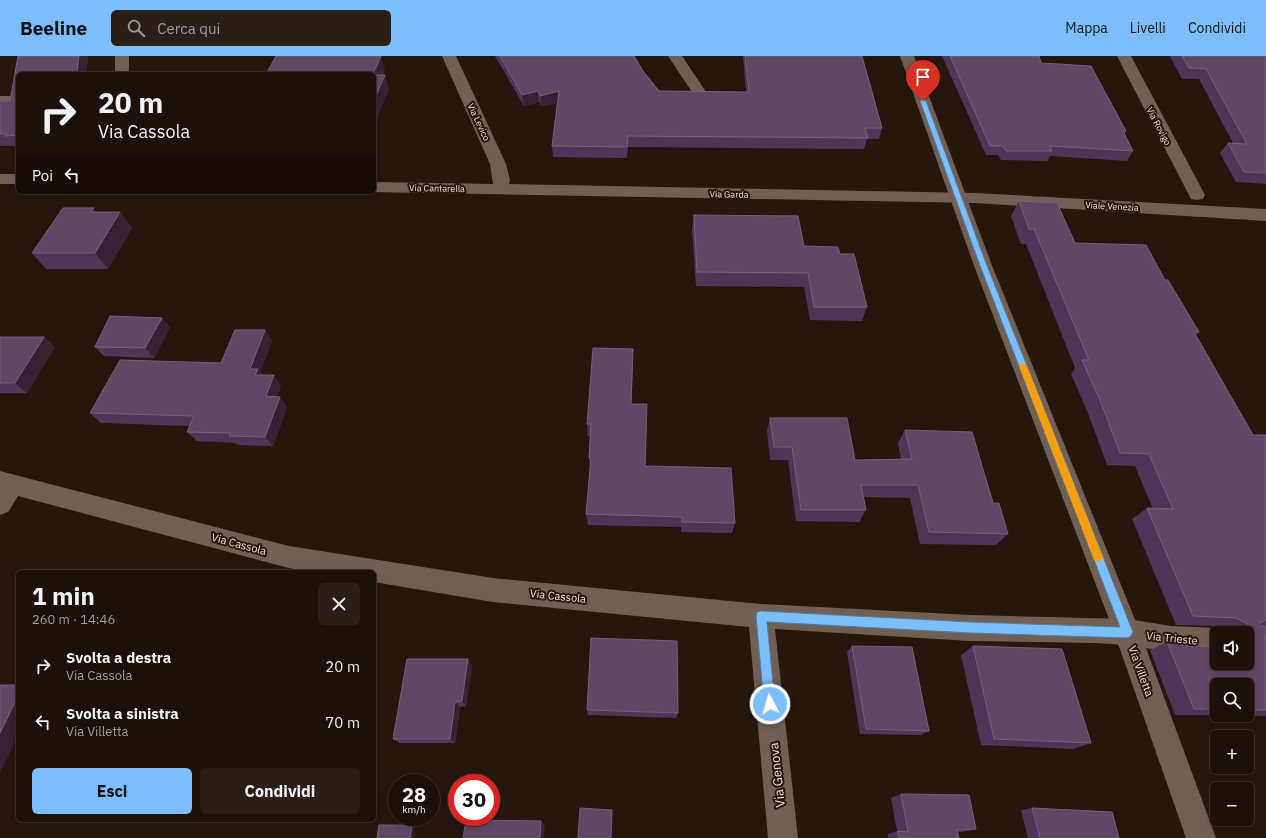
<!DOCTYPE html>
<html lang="it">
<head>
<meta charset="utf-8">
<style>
	:root { --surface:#1c110a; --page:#291f18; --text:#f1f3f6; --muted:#a09d9c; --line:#3a312b; --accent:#7cbef9 }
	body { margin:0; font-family:"IBM Plex Sans",sans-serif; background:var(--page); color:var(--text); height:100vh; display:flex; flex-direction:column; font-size:15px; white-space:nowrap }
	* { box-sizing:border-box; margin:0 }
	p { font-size:13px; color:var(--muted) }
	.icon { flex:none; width:22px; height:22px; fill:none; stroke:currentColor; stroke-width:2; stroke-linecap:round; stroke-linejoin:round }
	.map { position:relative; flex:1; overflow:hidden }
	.panel { position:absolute; left:16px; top:514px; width:360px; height:252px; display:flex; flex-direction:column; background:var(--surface); border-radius:6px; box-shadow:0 2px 6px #0003,0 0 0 1px var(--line) }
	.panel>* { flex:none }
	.guide { position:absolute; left:16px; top:16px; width:360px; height:122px; border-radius:6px; box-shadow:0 2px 6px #0003,0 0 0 1px var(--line); background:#1c110a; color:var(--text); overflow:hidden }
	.fabs { position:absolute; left:1210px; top:570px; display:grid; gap:8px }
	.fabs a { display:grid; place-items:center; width:44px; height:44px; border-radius:6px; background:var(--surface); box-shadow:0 2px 6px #0003,0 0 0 1px var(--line); font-size:20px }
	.speed { position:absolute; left:388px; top:718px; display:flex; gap:8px; font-size:20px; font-weight:700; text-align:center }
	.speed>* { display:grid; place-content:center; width:52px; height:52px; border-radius:50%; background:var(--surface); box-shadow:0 2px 6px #0003,0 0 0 1px var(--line); line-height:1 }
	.speed small { font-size:10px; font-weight:400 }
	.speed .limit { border:6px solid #d22; background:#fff; color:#111 }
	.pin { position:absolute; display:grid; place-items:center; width:34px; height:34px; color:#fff; margin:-41px -17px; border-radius:50% 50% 50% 0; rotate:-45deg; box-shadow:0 0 4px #0007 }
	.pin .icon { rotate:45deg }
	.me { position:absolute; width:44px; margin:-22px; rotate:354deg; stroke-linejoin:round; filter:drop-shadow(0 0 3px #0008) }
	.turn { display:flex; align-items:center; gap:14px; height:84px; padding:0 16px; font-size:18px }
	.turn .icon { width:52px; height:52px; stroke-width:2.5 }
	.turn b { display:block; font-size:28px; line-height:34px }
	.then { display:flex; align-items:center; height:38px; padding:0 16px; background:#0003; gap:8px; font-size:15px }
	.round { display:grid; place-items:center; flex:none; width:42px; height:42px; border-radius:6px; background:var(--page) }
	.headline { display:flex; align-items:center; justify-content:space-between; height:68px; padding:0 16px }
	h1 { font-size:24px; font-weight:800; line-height:30px }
	.primary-button { display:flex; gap:8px; margin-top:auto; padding:8px 16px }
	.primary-button a { flex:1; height:46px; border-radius:6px; background:var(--accent); color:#111; font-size:16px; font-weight:800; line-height:46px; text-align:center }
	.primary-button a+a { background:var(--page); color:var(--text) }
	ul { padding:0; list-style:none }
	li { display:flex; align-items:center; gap:12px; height:56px; padding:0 16px }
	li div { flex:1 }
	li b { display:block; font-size:15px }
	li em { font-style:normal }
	header { display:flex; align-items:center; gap:24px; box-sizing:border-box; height:56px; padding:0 20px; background:var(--accent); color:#111 }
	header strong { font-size:19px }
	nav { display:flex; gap:22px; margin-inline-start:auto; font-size:14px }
	.search { width:280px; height:36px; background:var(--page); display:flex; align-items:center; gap:10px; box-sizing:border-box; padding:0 14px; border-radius:6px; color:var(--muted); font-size:15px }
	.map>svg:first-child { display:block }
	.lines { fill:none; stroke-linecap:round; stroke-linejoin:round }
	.minor { fill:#715f54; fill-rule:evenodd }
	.tertiary { fill:#715f54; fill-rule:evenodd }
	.wall { fill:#4e3658; fill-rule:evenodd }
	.shaded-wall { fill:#372234 }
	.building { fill:#5f4866; stroke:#756078 }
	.route { fill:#7cbef9; stroke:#517ca2 }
	.slow { fill:#f59e0b }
	.labels { text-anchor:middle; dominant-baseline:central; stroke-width:4; stroke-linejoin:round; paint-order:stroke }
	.far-street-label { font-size:9px; fill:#ece1db; stroke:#26170e }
	.street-label { font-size:11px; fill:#ece1db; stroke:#26170e }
	.near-street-label { font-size:13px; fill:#ece1db; stroke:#26170e }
</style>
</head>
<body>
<header>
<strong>Beeline</strong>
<div class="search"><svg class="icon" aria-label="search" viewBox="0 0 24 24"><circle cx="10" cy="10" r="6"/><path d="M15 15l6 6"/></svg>Cerca qui</div>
<nav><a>Mappa</a><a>Livelli</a><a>Condividi</a></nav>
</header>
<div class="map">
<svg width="1266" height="782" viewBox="0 0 1266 782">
	<rect width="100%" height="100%" fill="#26170e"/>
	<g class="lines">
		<path class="minor" d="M115,0H129V18H115Z
			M442,0H456L506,108L510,124L509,128L975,137L1266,153V165L975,147L373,136L374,126L493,128L490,108Z
			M668,0H682L706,36L704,39H694Z
			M1117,0H1131L1205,139L1203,143L1197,144L1191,143L1189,139Z
			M0,40H18V48H0Z
			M0,118H18V128H0Z
			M0,415L289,490L493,522L761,548L970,559L1127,563L1171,570L1217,572L1227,577H1217V598L1171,596L1127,589L1095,587L970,585L775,573L798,782H768L749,571L493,546L374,526V516H312L289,512L18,440L8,456L0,459Z"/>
		<path class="tertiary" d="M900,0H914L991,207L1140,576L1216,782H1186L1114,576L973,207Z"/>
	</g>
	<path class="wall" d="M18,0H88L86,18H18V92H15L14,90H0V45H10Z
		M495,0H634L643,15L659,35L746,36L743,0H862L882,72L879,83H867L864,93L628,91L627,102L553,101L552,90L557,47L542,50L539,46L524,50Z
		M942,0H1039L1041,7L1126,75L1124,78L1133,95L1127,105L1050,100L1047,105L1001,104L998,99H986Z
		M1170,0H1266V128L1236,126L1220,97L1228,87H1233L1199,23H1182Z
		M1019,145L1075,187L1165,224L1199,276L1196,279L1253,379H1266V573H1265L1266,592V660L1175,659L1150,594L1167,586L1247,607V577H1222L1226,575L1217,570L1176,569L1132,463L1147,452L1153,453L1135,410L1107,409L1088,357L1071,318L1075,312L1026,188H1021L1011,160ZM1217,629H1247V659H1217Z
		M97,156H120L132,172L108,213H46L32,197Z
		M694,159L804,190L840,198L867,251L862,265L810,264L804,231L696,230L692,173Z
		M162,262L170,271L154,302L104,300L95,291Z
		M0,281H44L55,291L27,337H0Z
		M272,285L260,316L263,319L281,330L277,340L287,351L273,390L238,389L235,387L197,385L187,376L190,370L101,367L90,357L221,307Z
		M633,306L631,348L645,410L735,467L732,477L681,476V471L588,469L586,458L590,410L589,402L590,380H588L587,368Z
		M770,362L855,404L901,403L898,387L905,374L993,447L1008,478L996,489L920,488L910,442L863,441L866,454L859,466L796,465L788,404H770L767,375Z
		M852,590L929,675L921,679L860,678L847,596Z
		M973,590L1091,687L1073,693L981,689L961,599Z
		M468,603L472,609L466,650L460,651L455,687H399L393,683Z
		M587,654L678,657L676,662L588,659Z
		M901,738L976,773L963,776H958L959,782H888V778L897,775L891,742Z
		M1032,752L1119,782H1028L1021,754Z"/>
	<path class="shaded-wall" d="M79,0H88L86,18H77Z
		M372,0H381V1L385,14L377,33L374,23V18H373Z
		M385,19L389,33L374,70V44Z
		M538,35L539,46L524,50L522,39Z
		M559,35L560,46L542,50L540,40Z
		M94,152L107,168L91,156Z
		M120,156L132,172L108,213L95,197Z
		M162,262L170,271L154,302L145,292Z
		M265,274L272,285L260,316L265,323L263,330L250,313Z
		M44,281L55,291L27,337L15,327Z
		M633,293V306L631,360V348Z
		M274,319L281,330L274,350L266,340Z
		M280,341L287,351L273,390L265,381Z
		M468,603L472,609L466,650L462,645Z
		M18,640V679L0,717V677Z
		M455,646L460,651L455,687L450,683Z
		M541,765L545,768L544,782H540Z
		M412,769L415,770L413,782H410Z"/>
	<path class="building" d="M18,0H79L77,18H18V79L5,80L6,78H0V45H10Z
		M276,0H381L373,18H342L341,14L340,18H266Z
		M500,0H634L643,15L659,35L749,36L745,0H862L882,72H865L868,82L628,80L627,91L552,90L559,35L540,40L538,35L522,39Z
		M950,0H1039L1041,7L1091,10L1126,75H1123L1133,95L1050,90L1052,95H1006L1003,90H990Z
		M1182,0H1266V117L1244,116L1228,87L1247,88L1206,13L1189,12Z
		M374,19H385L374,44Z
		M1019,145L1057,147L1075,187L1146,189L1165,224H1168L1199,276H1194L1253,379H1266V564L1258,568L1260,570H1265L1266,592V654H1247V629H1217V653H1194L1167,586L1189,590L1217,591V607H1247V577H1237V570H1246L1248,568L1236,562L1193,560L1147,452L1173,453L1149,398L1120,397L1100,344L1082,304H1089L1034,173H1029Z
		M63,152H94L91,156H120L95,197H32Z
		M694,159L798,160L804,190L838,191L840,198H854L867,251H814L808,217L697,216Z
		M110,260L162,262L145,292L95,291Z
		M235,274H265L250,313H258L255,319H274L266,340L280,341L265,381L229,380L231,377L187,376L194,360L90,357L120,304L221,307Z
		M0,281H44L15,327H0Z
		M593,292L633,293L631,348H647L645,410L731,412L735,467L682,466V461L586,458L591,402H589L591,368H587Z
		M770,362H847L855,404L912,403L905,374L972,376L993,447H999L1008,478L929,476L918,429H861L866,454H801L792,391H774Z
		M591,582L677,585L678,657L587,654Z
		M852,590L912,591L929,675L866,673Z
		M973,590L1062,593L1091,687L994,683Z
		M407,603H468L462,645L455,646L450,683H393Z
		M0,629H18V640L0,677Z
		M901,738L969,739L976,773L957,774L959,782H899L898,775L908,776Z
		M580,752L612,754L611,782H578Z
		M1032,752L1112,756L1119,782H1040Z
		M466,764L541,765L540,782H463Z
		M379,769H412L410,782H377Z"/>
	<path class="route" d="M923,43L926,45L986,207L1133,576L1131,580L1127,582L970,577L767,566L775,648L774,652L770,654L766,652L764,648L756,560L757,556L761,555L970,566L1120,571L979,207L920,45Z"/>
	<path class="slow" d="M1023,307L1027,310L1103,501L1101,504L1098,506L1094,504L1093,501L1019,310Z"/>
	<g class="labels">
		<g class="far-street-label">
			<text transform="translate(479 66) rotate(65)">Via Levico</text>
			<text transform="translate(1159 70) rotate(62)">Via Rovigo</text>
			<text transform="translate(437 132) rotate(1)">Via Cantarella</text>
			<text transform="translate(729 138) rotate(1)">Via Garda</text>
			<text transform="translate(1112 150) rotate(3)">Viale Venezia</text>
		</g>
		<g class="street-label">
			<text transform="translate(239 488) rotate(15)">Via Cassola</text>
			<text transform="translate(558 540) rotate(6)">Via Cassola</text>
			<text transform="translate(1172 582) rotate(6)">Via Trieste</text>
			<text transform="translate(1141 615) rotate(70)">Via Villetta</text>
		</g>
		<g class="near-street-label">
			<text transform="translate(777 719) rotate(-96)">Via Genova</text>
		</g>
	</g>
</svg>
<div class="fabs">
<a><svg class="icon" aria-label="sound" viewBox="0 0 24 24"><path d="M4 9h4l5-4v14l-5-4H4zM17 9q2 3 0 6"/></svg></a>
<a><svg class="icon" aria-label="search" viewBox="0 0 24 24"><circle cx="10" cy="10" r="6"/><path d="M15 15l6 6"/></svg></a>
<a>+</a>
<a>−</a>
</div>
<div class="speed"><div>28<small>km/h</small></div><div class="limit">30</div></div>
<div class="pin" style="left:923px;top:45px;background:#d93025"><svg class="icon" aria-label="arrive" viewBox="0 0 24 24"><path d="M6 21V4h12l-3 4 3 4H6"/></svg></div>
<svg class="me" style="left:770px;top:648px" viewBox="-20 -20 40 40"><circle r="17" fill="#7cbef9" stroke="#fff" stroke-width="3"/><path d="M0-11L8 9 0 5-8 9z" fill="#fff"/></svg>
<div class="guide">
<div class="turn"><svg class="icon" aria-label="right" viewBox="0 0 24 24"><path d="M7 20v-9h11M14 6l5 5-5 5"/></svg><div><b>20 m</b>Via Cassola</div></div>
<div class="then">Poi<svg class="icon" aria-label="left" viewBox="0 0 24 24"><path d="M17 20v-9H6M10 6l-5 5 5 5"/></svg></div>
</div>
<section class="panel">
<div class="headline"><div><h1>1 min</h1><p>260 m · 14:46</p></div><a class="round"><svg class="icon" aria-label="close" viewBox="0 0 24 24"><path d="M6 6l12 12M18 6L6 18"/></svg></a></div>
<ul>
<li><svg class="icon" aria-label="right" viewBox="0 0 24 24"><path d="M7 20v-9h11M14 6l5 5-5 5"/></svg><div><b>Svolta a destra</b><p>Via Cassola</p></div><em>20 m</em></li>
<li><svg class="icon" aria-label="left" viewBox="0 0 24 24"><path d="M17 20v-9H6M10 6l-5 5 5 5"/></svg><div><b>Svolta a sinistra</b><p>Via Villetta</p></div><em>70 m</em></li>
</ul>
<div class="primary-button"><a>Esci</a><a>Condividi</a></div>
</section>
</div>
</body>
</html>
